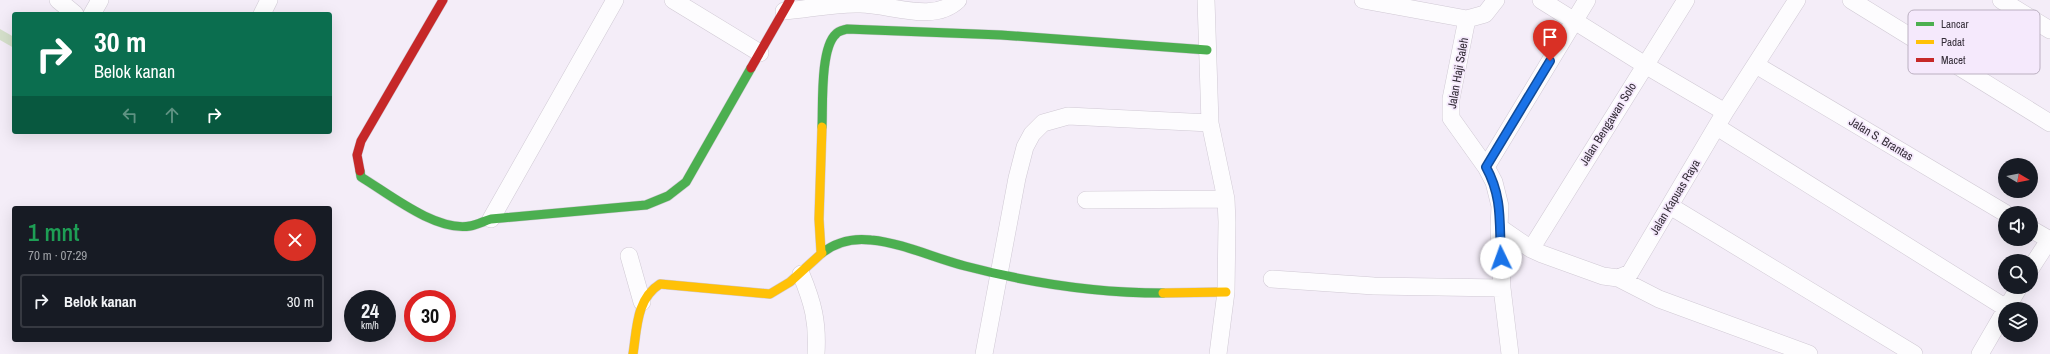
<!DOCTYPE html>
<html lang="id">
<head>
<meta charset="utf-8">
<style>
	:root { --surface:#171b24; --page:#20242c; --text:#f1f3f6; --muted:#9ea1a6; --line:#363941 }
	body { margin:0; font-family:"Archivo Narrow",sans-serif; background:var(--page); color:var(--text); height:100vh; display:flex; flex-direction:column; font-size:15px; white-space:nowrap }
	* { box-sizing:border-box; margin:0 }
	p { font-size:13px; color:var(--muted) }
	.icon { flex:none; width:22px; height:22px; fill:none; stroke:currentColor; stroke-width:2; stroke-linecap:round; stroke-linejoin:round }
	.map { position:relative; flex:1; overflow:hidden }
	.panel { position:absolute; left:12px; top:206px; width:320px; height:136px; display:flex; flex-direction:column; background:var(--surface); border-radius:4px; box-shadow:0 4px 16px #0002 }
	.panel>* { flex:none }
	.banner { position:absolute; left:12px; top:12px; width:320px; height:122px; border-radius:4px; box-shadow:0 4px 16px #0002; background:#0b6e4f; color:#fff; overflow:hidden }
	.needle { width:26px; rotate:100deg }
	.buttons { position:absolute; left:1998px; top:158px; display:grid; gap:8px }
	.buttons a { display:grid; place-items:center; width:40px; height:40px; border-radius:50%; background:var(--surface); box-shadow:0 4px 16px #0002; font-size:20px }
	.speed { position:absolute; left:344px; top:290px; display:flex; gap:8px; font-size:20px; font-weight:700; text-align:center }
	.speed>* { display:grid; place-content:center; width:52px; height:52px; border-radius:50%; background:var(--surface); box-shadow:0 4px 16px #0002; line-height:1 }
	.speed small { font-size:10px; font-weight:400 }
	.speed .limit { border:6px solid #d22; background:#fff; color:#111 }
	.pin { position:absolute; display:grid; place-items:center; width:34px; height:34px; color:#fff; margin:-41px -17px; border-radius:50% 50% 50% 0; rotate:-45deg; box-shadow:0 0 4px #0007 }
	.pin .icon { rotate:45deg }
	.me { position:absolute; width:44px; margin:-22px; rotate:357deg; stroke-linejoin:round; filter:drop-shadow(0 0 3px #0008) }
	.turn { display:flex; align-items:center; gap:14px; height:84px; padding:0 16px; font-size:18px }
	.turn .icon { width:52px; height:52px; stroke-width:2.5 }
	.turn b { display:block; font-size:28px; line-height:34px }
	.lanes { display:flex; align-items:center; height:38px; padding:0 16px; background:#0003; justify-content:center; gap:20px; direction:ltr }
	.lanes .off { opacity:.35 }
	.round { display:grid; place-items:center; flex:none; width:42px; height:42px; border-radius:21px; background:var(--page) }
	.summary { display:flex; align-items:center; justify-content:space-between; height:68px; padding:0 16px }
	h1 { font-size:24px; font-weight:600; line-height:30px; color:#1e9e55 }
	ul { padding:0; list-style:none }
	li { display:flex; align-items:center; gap:12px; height:54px; margin:0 8px 6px; padding:0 8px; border:2px solid var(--line); border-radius:4px }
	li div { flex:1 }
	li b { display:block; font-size:15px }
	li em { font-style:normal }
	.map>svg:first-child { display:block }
	.green { fill:#d5e0cb }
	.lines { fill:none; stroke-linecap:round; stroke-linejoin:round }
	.street-casing { stroke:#d0c9d4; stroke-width:18 }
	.fast-casing { stroke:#d0c9d4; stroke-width:10 }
	.slow-casing { stroke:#d0c9d4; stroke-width:10 }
	.jam-casing { stroke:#d0c9d4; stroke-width:10 }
	.street { stroke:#fdfcfe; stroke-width:17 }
	.fast { stroke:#4caf50; stroke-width:9 }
	.slow { stroke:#ffc107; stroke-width:9 }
	.jam { stroke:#c62828; stroke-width:9 }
	.route-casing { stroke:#114b97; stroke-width:10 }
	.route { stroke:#1a73e8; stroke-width:7 }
	.labels { text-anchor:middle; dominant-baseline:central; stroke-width:3.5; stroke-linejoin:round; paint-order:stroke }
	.street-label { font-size:12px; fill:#332c37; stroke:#f5e9fc }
	.key { fill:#f5e9fc; stroke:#bbb0c1; stroke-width:1 }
	.key-label { font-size:11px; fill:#332c37 }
</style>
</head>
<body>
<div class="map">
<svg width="2050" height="354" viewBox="0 0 2050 354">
	<rect width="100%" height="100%" fill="#f4edf8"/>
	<path class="green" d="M0,29L14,37V48L0,40Z"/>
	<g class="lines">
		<defs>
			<path id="street" d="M58,0L75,14
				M673,0L760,53
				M1206,0L1210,123L1226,199L1227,222L1226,292L1218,354
				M1363,0L1467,19L1485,14L1496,0
				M1541,0L1645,65L1725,112
				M1851,0L2050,123
				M2001,0L2050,30
				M784,11C809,9 835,3 860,4C891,4 933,24 958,0
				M92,14L100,0
				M262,14L269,0
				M1467,19L1451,99V118L1486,167L1494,182L1500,206L1499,227L1502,288L1510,354
				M1756,65L2005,213
				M1717,127L2006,308
				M1486,167L1587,0
				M1086,200L1226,199
				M1670,206L1914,354
				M491,219L615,0
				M1499,227L1531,249L1542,254L1603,276L1618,278L1630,273L1725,112L1797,0
				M2031,229L2050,240
				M1531,249L1686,0
				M629,256L642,302
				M2031,268L2049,240
				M801,274C813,303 818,322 816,354
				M1618,278L1659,299L1809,354
				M1272,279L1374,286L1502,288
				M984,354L1017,178L1025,147L1032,134L1043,123L1068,116L1210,123
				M1980,354L2019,287"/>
			<path id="fast" d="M822,127C823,106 820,48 836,34C838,31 844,30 847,29L1001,35L1207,50
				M360,171L361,177C389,194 436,232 470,226C477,225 484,221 491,219L646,205L668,196L686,182L751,68
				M822,253C836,242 854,238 871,240C903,243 934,258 965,266C1030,283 1095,293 1163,293"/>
			<path id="slow" d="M821,252L819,219L822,127
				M1163,293L1226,292
				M633,354C637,329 636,299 660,284L770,294L790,282L822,253"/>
			<path id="jam" d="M751,68L790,0
				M360,171L357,155L361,141L443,0"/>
		</defs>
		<use href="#street" class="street-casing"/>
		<use href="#fast" class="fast-casing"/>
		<use href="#slow" class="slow-casing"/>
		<use href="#jam" class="jam-casing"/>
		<use href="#street" class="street"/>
		<use href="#fast" class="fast"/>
		<use href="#slow" class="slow"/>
		<use href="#jam" class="jam"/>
	</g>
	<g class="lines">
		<defs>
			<path id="route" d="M1501,258C1499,223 1503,198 1486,167L1550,61"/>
		</defs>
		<use href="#route" class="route-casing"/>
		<use href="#route" class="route"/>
	</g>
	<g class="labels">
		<g class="street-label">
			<text transform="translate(1458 73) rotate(-80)">Jalan Haji Saleh</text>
			<text transform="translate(1608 124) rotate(-58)">Jalan Bengawan Solo</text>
			<text transform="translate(1881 139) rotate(31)">Jalan S. Brantas</text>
			<text transform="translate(1675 197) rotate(-59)">Jalan Kapuas Raya</text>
		</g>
	</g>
	<rect x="1908" y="10" width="132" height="64" rx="6" class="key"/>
	<rect x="1916" y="22" width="18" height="4" fill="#4caf50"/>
	<rect x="1916" y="40" width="18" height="4" fill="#ffc107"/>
	<rect x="1916" y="58" width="18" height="4" fill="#c62828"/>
	<g class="key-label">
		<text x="1941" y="28">Lancar</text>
		<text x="1941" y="46">Padat</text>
		<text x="1941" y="64">Macet</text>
	</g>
</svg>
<div class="buttons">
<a><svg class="needle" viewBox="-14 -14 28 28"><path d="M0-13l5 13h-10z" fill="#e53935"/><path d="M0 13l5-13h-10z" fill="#9ea1a6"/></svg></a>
<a><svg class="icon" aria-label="sound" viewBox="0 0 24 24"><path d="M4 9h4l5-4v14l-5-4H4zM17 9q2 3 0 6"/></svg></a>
<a><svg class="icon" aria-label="search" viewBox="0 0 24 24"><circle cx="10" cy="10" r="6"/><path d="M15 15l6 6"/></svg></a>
<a><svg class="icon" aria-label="layers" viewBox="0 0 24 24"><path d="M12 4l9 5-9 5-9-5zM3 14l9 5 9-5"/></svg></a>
</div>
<div class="speed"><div>24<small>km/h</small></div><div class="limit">30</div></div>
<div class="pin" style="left:1550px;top:61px;background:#d93025"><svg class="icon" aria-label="arrive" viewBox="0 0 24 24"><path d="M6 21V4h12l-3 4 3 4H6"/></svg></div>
<svg class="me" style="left:1501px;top:258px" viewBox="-20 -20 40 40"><circle r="19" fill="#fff"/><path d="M0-13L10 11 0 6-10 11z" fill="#1a73e8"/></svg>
<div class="banner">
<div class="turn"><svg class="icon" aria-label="right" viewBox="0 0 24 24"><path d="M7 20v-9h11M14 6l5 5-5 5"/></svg><div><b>30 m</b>Belok kanan</div></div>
<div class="lanes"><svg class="icon off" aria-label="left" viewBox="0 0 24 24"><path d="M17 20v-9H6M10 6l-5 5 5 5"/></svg><svg class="icon off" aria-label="ahead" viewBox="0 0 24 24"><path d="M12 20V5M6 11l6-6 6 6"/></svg><svg class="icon" aria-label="right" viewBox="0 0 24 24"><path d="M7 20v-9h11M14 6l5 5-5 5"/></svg></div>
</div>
<section class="panel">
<div class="summary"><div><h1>1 mnt</h1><p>70 m · 07:29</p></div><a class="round" style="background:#d93025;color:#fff"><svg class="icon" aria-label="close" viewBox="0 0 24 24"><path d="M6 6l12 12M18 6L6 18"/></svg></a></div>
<ul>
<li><svg class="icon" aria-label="right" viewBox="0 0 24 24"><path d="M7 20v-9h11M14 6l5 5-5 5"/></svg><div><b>Belok kanan</b></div><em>30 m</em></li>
</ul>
</section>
</div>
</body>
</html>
